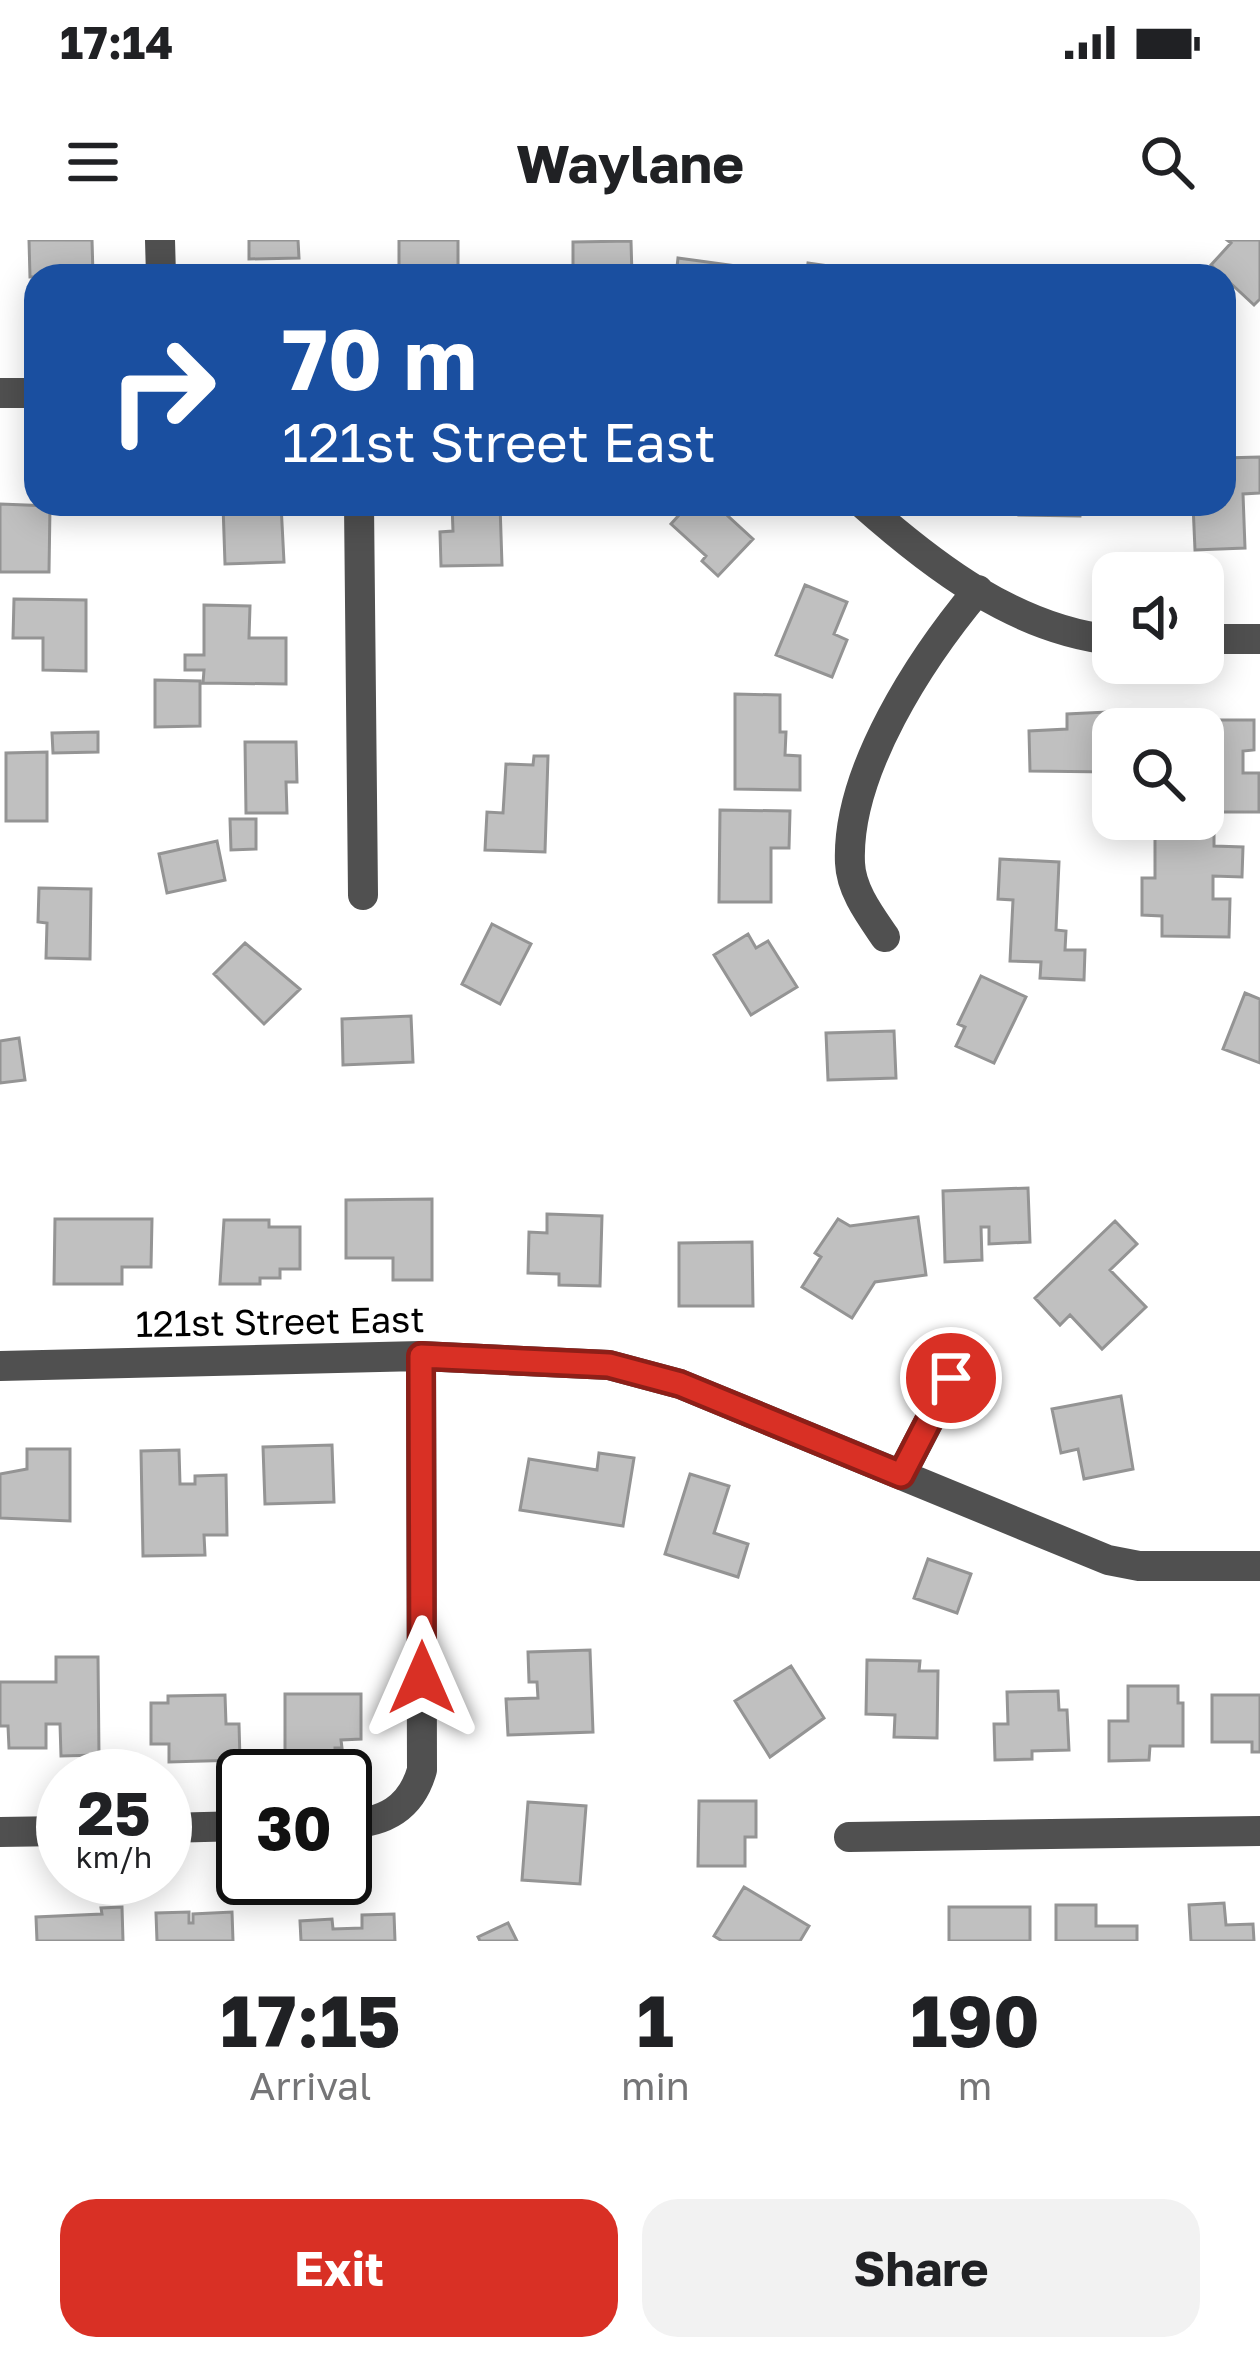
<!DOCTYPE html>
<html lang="en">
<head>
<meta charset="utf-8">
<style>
	:root { --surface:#fff; --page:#f2f2f2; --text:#202124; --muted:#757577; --accent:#d93025 }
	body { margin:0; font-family:"Golos Text",sans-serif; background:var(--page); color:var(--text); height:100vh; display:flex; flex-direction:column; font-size:45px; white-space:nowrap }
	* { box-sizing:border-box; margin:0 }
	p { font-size:39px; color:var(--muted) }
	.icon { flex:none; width:66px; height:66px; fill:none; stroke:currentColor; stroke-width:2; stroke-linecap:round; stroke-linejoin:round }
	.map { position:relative; height:1701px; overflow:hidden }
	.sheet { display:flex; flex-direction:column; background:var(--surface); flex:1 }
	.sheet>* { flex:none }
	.top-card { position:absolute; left:24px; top:24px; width:1212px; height:252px; border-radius:36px; box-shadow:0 6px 30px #0003; background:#1a4fa0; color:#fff; overflow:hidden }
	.buttons { position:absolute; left:1092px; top:312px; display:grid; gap:24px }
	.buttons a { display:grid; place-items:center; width:132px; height:132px; border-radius:24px; background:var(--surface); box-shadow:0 6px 30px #0003; font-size:60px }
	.speed { position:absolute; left:36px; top:1509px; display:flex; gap:24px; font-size:60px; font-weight:700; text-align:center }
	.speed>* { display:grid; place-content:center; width:156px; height:156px; border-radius:50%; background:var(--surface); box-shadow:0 6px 30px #0003; line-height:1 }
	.speed small { font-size:30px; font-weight:400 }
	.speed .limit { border:6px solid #111; border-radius:18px; background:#fff; color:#111 }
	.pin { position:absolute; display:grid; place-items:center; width:102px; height:102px; color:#fff; margin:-51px; border:6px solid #fff; border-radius:50%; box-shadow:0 3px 12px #0007 }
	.me { position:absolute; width:132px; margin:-66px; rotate:0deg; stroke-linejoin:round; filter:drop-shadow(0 0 9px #0008) }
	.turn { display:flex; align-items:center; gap:42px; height:252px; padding:0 60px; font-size:54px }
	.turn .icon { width:156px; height:156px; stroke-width:2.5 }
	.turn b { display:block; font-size:84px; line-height:102px }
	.eta { display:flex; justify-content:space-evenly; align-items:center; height:204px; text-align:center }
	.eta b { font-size:72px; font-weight:700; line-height:84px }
	.cta { display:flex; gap:24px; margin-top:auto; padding:24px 60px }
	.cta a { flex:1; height:138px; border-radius:36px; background:var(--accent); color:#fff; font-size:48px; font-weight:700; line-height:138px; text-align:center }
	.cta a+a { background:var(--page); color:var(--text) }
	.status { display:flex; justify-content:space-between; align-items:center; height:84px; padding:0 60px; background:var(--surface); direction:ltr }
	.status svg { height:33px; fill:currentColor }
	header { display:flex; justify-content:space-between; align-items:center; height:156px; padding:0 60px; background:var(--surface); font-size:54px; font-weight:700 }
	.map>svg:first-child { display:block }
	.building { fill:#c0c0c0; stroke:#949494; stroke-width:3 }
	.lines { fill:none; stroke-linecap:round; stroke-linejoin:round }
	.minor { stroke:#505050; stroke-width:30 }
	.route-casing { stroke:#8d1f18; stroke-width:30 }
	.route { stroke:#d93025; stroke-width:21 }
	.labels { text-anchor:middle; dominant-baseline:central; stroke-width:10; stroke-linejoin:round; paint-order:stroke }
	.street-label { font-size:36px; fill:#000; stroke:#fff }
</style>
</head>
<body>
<div class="status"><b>17:14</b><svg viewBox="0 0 49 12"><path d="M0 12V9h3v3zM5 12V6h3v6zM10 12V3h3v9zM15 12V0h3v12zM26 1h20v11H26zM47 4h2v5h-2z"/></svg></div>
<header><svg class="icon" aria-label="menu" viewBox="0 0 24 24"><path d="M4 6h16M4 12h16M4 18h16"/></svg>Waylane<svg class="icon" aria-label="search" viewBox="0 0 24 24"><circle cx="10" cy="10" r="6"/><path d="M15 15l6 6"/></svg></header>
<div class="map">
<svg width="1260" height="1701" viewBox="0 0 1260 1701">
	<rect width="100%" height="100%" fill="#fff"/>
	<path class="building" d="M29,0H92L93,35L30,37Z
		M249,0H298L299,18L249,19Z
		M399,0H458V36H399Z
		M1227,0H1260V59L1254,65L1211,25L1231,3Z
		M631,1L632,36H573V2Z
		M678,18L774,31L773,36H676Z
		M808,23L898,36H806Z
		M1260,217V253L1243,254L1245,308L1195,310L1193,264H1224V218Z
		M0,264L50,266L49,332H0Z
		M281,264L284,322L225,324L223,265Z
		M452,264H500L502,325L441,326L440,292L453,291Z
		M689,264H727L733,270L728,276L753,299L718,336L702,321L706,316L671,284Z
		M1020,264H1081L1080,276L1019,275Z
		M805,345L847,362L834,394L847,400L832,437L776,415Z
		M14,359L86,360V431L43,430V398H13Z
		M204,365L250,366L249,398H286V444L203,443L204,430H185V415H204Z
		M155,440L200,441V486L155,487Z
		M735,454L780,455V492H786L785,515L800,516V550L735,549Z
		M1107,472L1109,532L1030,531L1029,491L1067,489V474Z
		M1195,480H1254V510L1243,511V533H1259V572H1203V489H1195Z
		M98,492V512L53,513L52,493Z
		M245,502H296L297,542H286L287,573H246Z
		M47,512V581H6V513Z
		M534,516H548L545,612L485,610L487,572L503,573L506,524L533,525Z
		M720,570L790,571L789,608H771V662H719Z
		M230,579H256V609L231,610Z
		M1155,591L1214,592V606L1243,607L1242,637L1213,636V659H1230L1229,697L1162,696V676L1142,675V638H1155Z
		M217,601L225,640L167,653L159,614Z
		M1000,619L1059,622L1056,690L1066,691L1065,710H1085L1084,740L1040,738L1041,722L1010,721L1013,660L998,659Z
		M39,648L91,649L90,719L46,718L47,683L38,682Z
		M492,684L531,704L500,764L462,744Z
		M748,694L756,708L768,701L797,747L751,775L714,715Z
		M245,703L300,749L264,784L214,734Z
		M981,736L1026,757L994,823L956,806L965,787L958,784Z
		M1245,753L1260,759V823L1223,809Z
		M411,776L413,822L343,825L342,779Z
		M894,791L896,838L828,840L826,793Z
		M19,798L25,840L0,843V801Z
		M1028,948L1030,1002L989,1004V987H981L982,1020L945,1022L943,951Z
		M432,959V1040H393V1018H346V960Z
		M547,974L602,976L600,1046L559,1045V1034L528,1033L529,992L547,993Z
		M918,977L926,1035L875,1042L852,1078L802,1047L821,1017L815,1013L838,979L850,986Z
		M55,979H152L151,1027H122V1044H54Z
		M224,980H269V987H300V1029H280V1038H260V1044H220Z
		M1115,981L1137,1004L1110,1030L1146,1067L1102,1109L1070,1075L1060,1085L1035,1058Z
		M752,1002L753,1066H679V1003Z
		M1121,1156L1133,1229L1084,1239L1078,1209L1061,1213L1052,1169Z
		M332,1205L334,1262L265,1264L263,1207Z
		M27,1209H70V1281L0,1278V1234L27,1229Z
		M179,1210L180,1244H195V1236L226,1235L227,1295H204L205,1315L143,1316L141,1211Z
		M599,1213L634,1218L623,1286L520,1270L529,1219L597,1230Z
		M690,1234L729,1246L714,1293L748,1304L738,1337L665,1314Z
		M928,1319L971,1334L957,1373L914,1358Z
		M590,1410L593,1492L508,1495L506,1459L538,1458L537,1442H529L528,1412Z
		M56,1417H98L99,1515L61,1516L60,1484H46V1508H9L8,1486H0V1442H56Z
		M867,1420L920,1421L919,1431H938L937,1498L894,1497L895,1475L866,1474Z
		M791,1426L824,1478L770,1517L735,1461Z
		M1128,1446H1178V1463H1183V1506H1150L1149,1520L1109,1521V1481H1128Z
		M1058,1451L1059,1470H1067L1069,1510L1032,1511V1519L995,1520L994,1484H1008L1007,1452Z
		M285,1454H361V1499L341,1500L342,1508H335V1527L285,1528Z
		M225,1455L226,1484H239L240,1520L169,1522V1504H151V1463H168V1456Z
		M1212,1455H1260V1512H1252V1502H1212Z
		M699,1561H756V1597H745V1626H698Z
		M528,1562L586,1566L580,1644L522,1640Z
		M744,1647L809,1686L800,1701H722L714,1696Z
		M1224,1663L1226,1685L1253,1684L1254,1701H1191L1189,1665Z
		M1056,1665H1096V1686H1137V1701H1056Z
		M122,1667L123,1701H37L36,1677L102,1674L101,1668Z
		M949,1667H1030V1701H949Z
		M189,1672V1683H193V1674L232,1672L233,1701H157L156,1673Z
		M394,1674L395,1701H301L300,1681L332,1679L333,1689L362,1688V1675Z
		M508,1683L517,1701H480L478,1697Z"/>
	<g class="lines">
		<path class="minor" d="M160,0L161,36
			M0,153H36
			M359,264L363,655
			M863,264C933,326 1016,390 1113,400
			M1203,399H1260
			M885,697C870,675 851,650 850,623C846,531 922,417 978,350
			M0,1126L421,1116L609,1125L680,1144L1108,1320L1139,1326H1260
			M901,1235L951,1139
			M345,1584C384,1583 411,1569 422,1530L421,1116
			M165,1588L243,1586
			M0,1592L63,1591
			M849,1597L1260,1591"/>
	</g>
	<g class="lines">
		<defs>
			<path id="route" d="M422,1438L421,1116L609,1125L680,1144L901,1235L951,1138"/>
		</defs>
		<use href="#route" class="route-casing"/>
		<use href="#route" class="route"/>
	</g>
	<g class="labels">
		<g class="street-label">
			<text transform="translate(280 1081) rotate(-1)">121st Street East</text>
		</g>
	</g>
</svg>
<div class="buttons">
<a><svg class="icon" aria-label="sound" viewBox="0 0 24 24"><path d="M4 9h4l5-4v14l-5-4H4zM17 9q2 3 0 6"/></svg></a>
<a><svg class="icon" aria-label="search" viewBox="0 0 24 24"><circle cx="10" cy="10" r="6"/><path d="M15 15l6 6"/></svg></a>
</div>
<div class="speed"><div>25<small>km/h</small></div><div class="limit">30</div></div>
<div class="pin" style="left:951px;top:1138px;background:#d93025"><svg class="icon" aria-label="arrive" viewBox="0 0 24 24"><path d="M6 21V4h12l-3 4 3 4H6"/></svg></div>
<svg class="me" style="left:422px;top:1438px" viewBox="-20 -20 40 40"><path d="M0-17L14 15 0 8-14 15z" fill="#d93025" stroke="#fff" stroke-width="4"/></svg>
<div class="top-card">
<div class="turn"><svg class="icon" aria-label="right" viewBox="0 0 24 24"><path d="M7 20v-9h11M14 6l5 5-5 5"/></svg><div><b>70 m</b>121st Street East</div></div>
</div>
</div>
<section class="sheet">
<div class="eta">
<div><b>17:15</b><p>Arrival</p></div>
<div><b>1</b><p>min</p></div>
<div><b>190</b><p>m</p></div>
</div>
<div class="cta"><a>Exit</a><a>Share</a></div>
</section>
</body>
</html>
